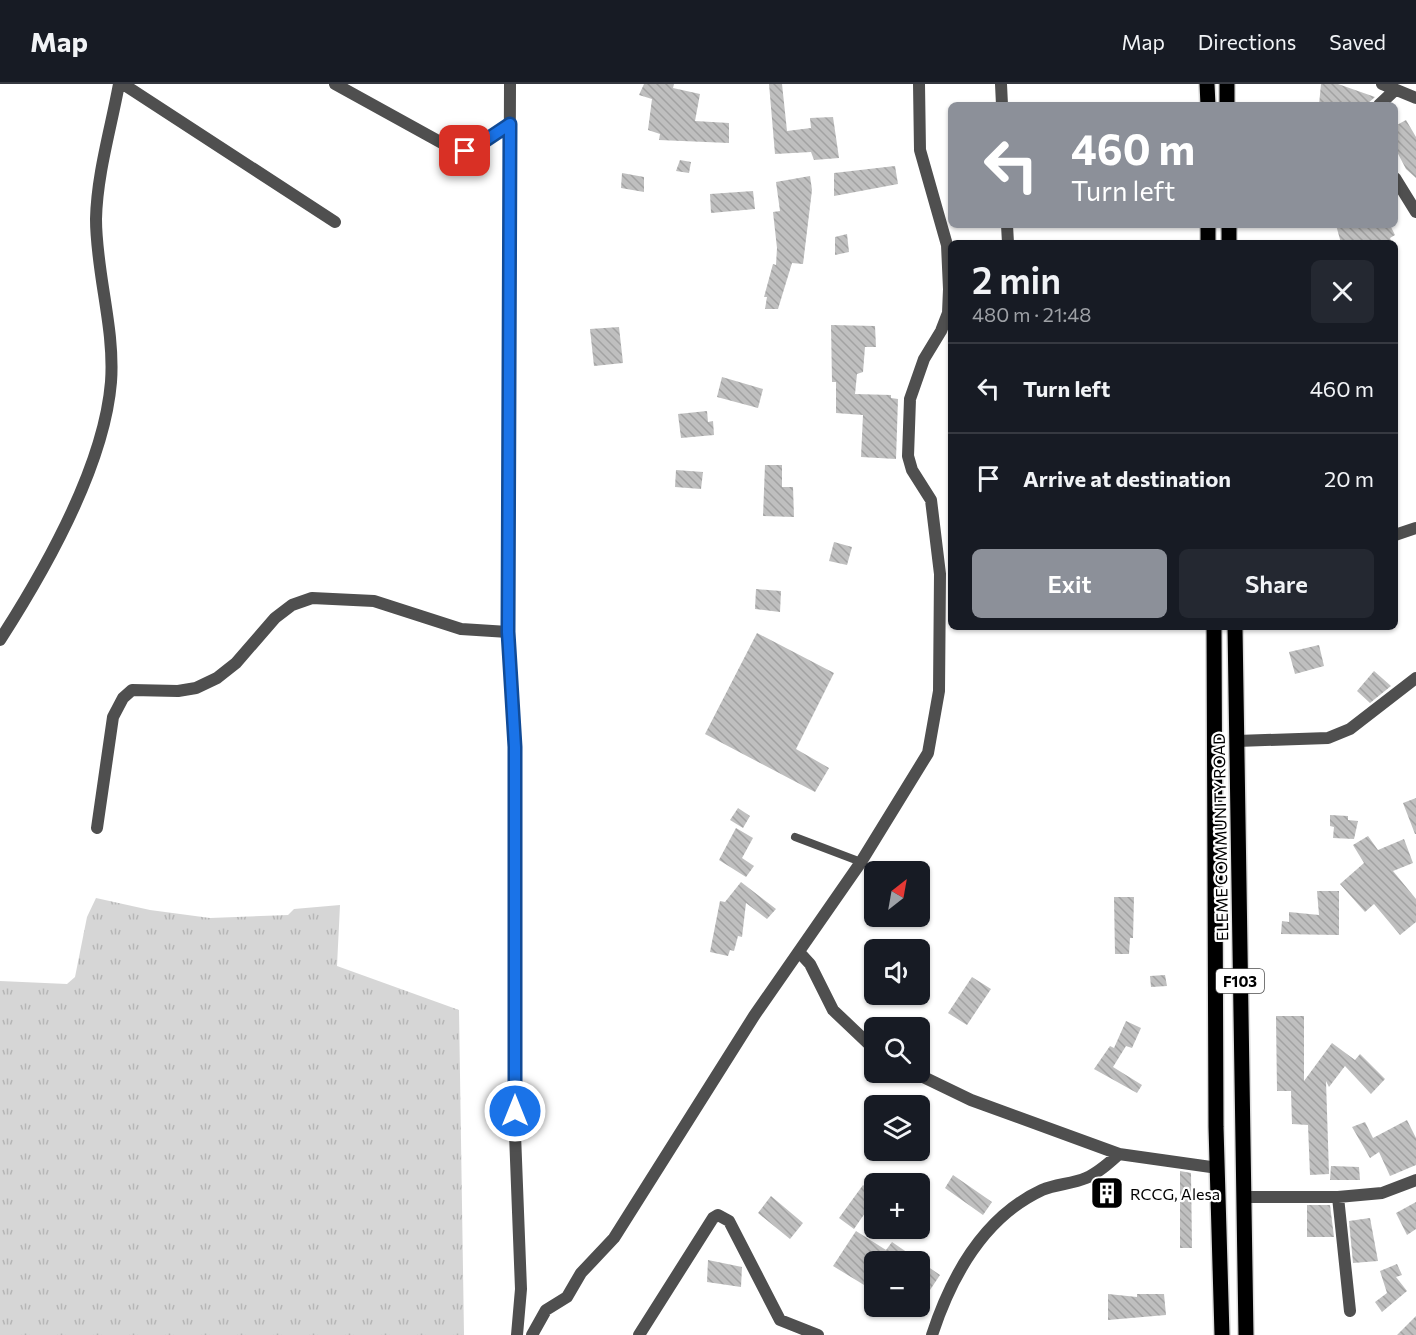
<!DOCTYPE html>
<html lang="en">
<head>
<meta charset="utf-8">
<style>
	:root { --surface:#171b24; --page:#242831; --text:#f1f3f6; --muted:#9ea1a6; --line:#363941; --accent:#8c9099 }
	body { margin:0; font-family:Commissioner,sans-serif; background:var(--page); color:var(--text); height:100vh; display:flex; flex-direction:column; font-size:22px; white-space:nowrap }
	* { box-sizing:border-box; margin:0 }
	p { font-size:20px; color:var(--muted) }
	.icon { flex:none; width:33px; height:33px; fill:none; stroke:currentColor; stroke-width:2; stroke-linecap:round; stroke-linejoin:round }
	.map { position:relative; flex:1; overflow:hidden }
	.details { position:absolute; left:948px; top:156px; width:450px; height:390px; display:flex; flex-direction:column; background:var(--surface); border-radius:9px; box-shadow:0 2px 4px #0004 }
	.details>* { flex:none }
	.top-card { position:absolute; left:948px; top:18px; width:450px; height:126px; border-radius:9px; box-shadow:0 2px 4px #0004; background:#8c9099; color:#fff; overflow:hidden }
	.needle { width:39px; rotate:31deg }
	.buttons { position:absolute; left:864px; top:777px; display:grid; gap:12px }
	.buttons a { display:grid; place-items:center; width:66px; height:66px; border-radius:9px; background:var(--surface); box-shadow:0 2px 4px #0004; font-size:30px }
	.pin { position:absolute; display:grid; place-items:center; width:51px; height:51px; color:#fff; margin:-26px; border-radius:12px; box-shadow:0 3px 9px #0006 }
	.me { position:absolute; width:66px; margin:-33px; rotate:0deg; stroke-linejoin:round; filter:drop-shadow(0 0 4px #0008) }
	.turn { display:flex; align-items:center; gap:21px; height:126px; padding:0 24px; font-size:27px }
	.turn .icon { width:78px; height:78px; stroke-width:2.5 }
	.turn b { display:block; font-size:42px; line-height:51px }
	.round { display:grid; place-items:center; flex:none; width:63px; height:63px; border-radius:9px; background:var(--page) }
	.head { display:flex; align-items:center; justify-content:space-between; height:102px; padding:0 24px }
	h1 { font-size:36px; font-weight:600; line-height:45px }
	.cta { display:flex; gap:12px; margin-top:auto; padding:12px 24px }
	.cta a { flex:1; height:69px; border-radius:9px; background:var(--accent); color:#fff; font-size:24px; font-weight:600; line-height:69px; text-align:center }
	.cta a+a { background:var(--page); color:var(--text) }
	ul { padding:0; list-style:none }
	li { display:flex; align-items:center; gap:18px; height:90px; padding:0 24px; border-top:2px solid var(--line) }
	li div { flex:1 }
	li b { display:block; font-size:22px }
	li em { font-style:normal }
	header { display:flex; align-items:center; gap:36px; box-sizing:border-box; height:84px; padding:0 30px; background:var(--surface); border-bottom:2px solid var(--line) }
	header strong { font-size:28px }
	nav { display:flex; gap:33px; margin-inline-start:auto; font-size:21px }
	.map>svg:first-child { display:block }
	.grass { fill:url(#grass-tufts) }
	.building { fill:url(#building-back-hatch) }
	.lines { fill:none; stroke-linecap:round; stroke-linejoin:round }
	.primary-casing { stroke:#dbdbdb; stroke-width:18 }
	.service { stroke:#4f4f4f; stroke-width:8 }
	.minor { stroke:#4f4f4f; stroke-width:12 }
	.primary { stroke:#000; stroke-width:15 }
	.route-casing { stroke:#114b97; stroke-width:15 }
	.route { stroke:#1a73e8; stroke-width:10 }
	.labels { text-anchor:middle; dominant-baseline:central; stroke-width:4.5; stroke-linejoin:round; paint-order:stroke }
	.shield { fill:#fff; stroke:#4c4c4c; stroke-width:1.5 }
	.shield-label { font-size:15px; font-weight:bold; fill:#000 }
	.street-label { font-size:16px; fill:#000; stroke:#fff }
	.poi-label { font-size:16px; fill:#000; stroke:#fff; text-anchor:start }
</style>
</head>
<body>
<header>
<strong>Map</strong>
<nav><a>Map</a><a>Directions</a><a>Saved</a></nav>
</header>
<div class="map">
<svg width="1416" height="1251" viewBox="0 0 1416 1251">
	<defs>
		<pattern id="grass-tufts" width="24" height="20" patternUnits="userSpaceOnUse" patternTransform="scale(1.5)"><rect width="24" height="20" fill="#d6d6d6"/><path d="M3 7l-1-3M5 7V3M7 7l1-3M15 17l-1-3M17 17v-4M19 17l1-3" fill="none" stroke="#b6b6b6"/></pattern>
		<pattern id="building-back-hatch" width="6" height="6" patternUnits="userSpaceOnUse" patternTransform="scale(1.5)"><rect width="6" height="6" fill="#bfbfbf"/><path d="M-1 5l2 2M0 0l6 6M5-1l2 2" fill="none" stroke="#a2a2a2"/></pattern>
	</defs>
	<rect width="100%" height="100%" fill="#fff"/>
	<path class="grass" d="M96,814L150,826L210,834L288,831L294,825L340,821L337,882L459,926L464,1251H0V897L67,900L75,893L87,833Z"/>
	<path class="building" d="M644,0H674L673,4L700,10L695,37L729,39V59L659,56L660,50L648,46L652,15L639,11Z
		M769,0H782L787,47L811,44L810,34L833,33L839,74L814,76L811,68L775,70Z
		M1321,0H1338L1375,13L1366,21H1319Z
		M1406,36L1416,53V94L1406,85L1395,64V42Z
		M680,76L691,78L689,89L676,87Z
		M895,82L898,100L834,112V89Z
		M622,89L644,93V108L621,104Z
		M810,92L812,106L803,180L792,179L778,225H765L767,213H764L773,180L776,181L777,164L773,128L780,127L776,98Z
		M753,107L755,125L711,129L710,110Z
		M1336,141H1390L1395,151L1390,154L1392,159H1341Z
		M847,150L849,168L835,171V153Z
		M831,241L875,242L876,263H865L863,288L857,290L855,310L891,311V314L898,315L896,375L861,373L863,331L836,329V298H832Z
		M619,243L623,279L594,282L590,245Z
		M722,293L763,305L758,324L717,313Z
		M707,327L708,338L713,337L714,351L681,354L678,330Z
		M765,381H782V403H793L794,433L763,432Z
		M676,386L703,388L701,405L675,403Z
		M834,458L852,463L847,481L829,477Z
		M756,505L781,507L780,528L755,525Z
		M757,549L834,589L796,665L829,684L815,708L705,650Z
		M1319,561L1324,582L1295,590L1289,568Z
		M1374,587L1391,602L1370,619L1357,607Z
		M1416,714V750H1415L1403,719Z
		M738,724L750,732L743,744L730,736Z
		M1330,731L1348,732V736L1358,737L1354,755L1333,754L1334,743L1330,742Z
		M736,744L753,754L742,774L754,782L746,793L719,776Z
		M1368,752L1378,766L1404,755L1413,779L1393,787L1416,815V838L1400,851L1374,820L1365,828L1340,800L1364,779L1353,761Z
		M741,798L776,825L767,835L746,819L742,853L738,852L734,867L730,866L728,872L710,868L720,817L725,818Z
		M1317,807H1339V851L1281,850L1282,837L1289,838V828L1319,831Z
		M1114,813H1134L1133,854H1130L1129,870H1115Z
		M1165,891L1167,902L1151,903L1150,892Z
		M972,893L991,905L967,941L948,929Z
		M1276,932H1304V997L1332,959L1355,976L1360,970L1385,995L1371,1010L1345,982L1329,1003L1326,997L1329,1090L1310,1091L1308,1041L1292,1040L1291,1007H1277Z
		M1126,937L1141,944L1132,964L1126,962L1113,983L1142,1001L1137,1009L1094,985L1110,962L1114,964Z
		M1407,1036L1416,1054V1081L1390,1092L1379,1068L1370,1074L1352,1043L1365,1038L1373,1054Z
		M1331,1082L1359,1083L1360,1096H1330Z
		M1180,1087L1191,1089L1192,1164H1180Z
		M953,1091L992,1118L983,1131L945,1104Z
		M1104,1095L1119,1101L1111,1123L1096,1117Z
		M863,1101L874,1109V1116L854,1145L839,1134Z
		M771,1112L803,1139L790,1155L758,1129Z
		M1416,1118V1145L1407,1151L1396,1129Z
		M1307,1121H1330L1334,1153H1307Z
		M1370,1134L1378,1177L1353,1179L1349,1137Z
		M856,1147L886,1166L892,1158L940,1191L930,1206L920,1199V1178H874V1196L869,1204L833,1182Z
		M708,1176L742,1183L741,1203L707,1198Z
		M1397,1180L1402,1191L1396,1193L1407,1207L1382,1228L1375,1218L1387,1209L1380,1187Z
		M1108,1210L1137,1213V1210H1164L1166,1231L1108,1236Z
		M1416,1232V1251H1397Z"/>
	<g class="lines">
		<defs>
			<path id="primary" d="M1207,0L1208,21
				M1227,21V0
				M1208,141V159
				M1229,141V159
				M1214,543L1216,1043L1222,1251
				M1235,543L1246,1251"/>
		</defs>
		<use href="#primary" class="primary-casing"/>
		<path class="service" d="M795,753L861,778"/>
		<path class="minor" d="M123,0L335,138
			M335,0L451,64C475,68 491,53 510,40
			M510,0L508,548L515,663V1050L521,1205L517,1251
			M1001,0L1002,21
			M1382,0L1416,14
			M1379,21L1395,6
			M1395,94L1416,128
			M1007,141L1008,159
			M1395,451L1416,444
			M0,556C45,486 104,383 111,298C115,244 96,189 96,135C97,90 111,44 119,0
			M1237,657L1328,654L1350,645L1416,594
			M97,744L113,633L123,614L132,606L178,607L196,604L217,594L236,579L275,534L292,521L312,514L374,517L461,545L508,548
			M799,868L810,880L833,926L874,965
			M913,988L971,1016L1119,1070L1218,1084
			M1244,1113H1338L1382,1109L1416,1096
			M1338,1113L1350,1227
			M532,1251L546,1226L567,1213L581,1189L614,1154L754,932L861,778L928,669L939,607L940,490L931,416L912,386L908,372L910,315L924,275L941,247L948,229L949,205L947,161L920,66L919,0
			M639,1251L713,1134L718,1131L729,1137L780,1236L818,1251
			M932,1251C951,1193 984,1133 1042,1106C1056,1100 1072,1100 1086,1094C1098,1089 1109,1079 1119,1070"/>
		<use href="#primary" class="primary"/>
	</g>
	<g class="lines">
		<defs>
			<path id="route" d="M465,67L477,62L510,40L508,548L515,663V1027"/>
		</defs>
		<use href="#route" class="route-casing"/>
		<use href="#route" class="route"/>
	</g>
	<defs>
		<symbol id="building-square" viewBox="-11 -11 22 22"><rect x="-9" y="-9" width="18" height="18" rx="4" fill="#000" stroke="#fff"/><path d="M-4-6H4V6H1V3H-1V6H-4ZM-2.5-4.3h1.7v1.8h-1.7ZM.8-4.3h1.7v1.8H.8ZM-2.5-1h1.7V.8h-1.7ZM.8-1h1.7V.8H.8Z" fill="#fff"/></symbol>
	</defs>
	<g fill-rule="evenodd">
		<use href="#building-square" x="1088" y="1090" width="38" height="38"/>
	</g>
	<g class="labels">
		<rect class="shield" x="1216" y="885" width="48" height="24" rx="4.5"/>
		<g class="shield-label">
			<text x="1240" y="897">F103</text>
		</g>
		<g class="street-label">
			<text transform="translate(1220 753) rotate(-91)">ELEME COMMUNITY ROAD</text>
		</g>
		<g class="poi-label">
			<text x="1130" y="1109">RCCG, Alesa</text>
		</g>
	</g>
</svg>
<div class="buttons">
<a><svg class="needle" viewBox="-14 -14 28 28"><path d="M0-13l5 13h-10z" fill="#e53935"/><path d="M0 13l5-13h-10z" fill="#9ea1a6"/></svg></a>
<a><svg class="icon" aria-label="sound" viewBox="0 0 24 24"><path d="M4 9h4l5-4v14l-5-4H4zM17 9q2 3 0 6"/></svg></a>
<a><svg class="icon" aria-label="search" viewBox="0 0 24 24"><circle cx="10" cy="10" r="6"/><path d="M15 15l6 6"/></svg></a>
<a><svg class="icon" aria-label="layers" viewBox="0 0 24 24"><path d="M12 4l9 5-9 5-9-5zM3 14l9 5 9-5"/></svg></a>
<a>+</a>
<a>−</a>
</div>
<div class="pin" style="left:465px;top:67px;background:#d93025"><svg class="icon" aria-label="arrive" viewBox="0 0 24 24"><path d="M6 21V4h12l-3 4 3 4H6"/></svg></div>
<svg class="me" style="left:515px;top:1027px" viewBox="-20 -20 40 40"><circle r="17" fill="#1a73e8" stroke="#fff" stroke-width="3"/><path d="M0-11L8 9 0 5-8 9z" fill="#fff"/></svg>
<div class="top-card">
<div class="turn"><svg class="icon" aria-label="left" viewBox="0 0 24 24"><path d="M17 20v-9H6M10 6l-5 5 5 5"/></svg><div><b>460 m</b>Turn left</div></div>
</div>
<section class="details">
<div class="head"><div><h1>2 min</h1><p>480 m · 21:48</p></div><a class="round"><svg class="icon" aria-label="close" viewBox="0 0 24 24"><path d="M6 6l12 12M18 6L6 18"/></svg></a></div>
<ul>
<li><svg class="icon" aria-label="left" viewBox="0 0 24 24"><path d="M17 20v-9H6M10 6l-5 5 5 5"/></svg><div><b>Turn left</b></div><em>460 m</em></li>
<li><svg class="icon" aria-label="arrive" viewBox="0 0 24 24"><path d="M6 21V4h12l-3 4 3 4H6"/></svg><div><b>Arrive at destination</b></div><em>20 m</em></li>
</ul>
<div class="cta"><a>Exit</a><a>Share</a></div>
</section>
</div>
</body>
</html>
